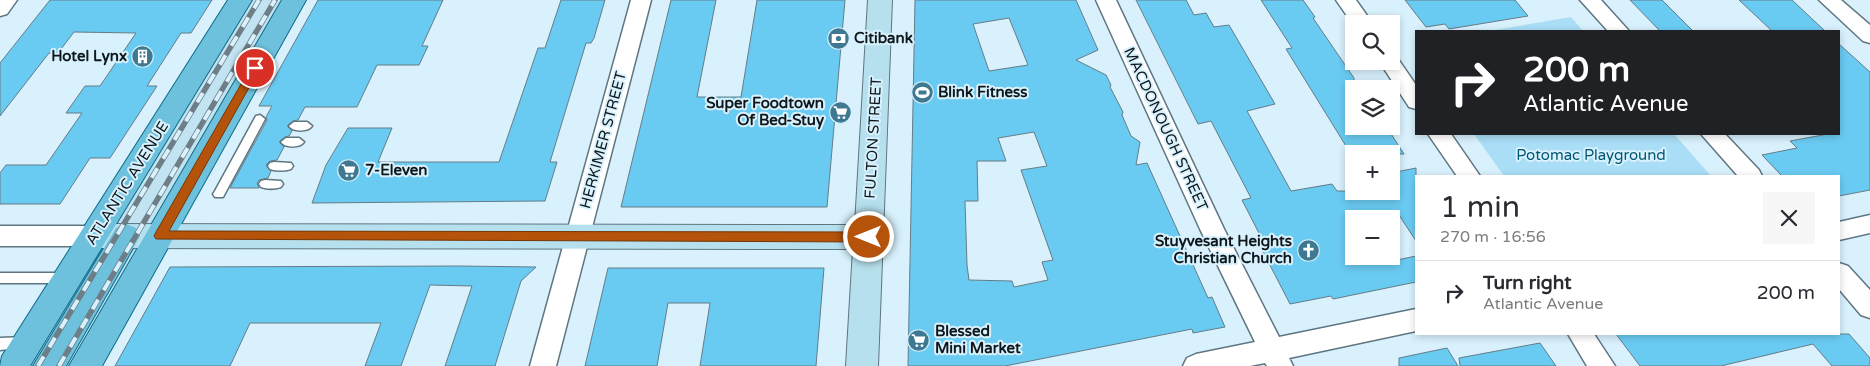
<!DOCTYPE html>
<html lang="en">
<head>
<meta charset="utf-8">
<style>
	:root { --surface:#fff; --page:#f7f7f7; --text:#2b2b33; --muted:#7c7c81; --line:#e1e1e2 }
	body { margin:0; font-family:"Varela Round",sans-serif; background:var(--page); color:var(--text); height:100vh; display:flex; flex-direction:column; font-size:19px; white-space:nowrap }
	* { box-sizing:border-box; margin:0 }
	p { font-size:16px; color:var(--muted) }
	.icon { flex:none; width:28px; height:28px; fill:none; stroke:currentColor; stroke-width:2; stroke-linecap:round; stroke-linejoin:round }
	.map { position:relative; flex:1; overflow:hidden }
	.details { position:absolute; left:1415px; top:175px; width:425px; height:160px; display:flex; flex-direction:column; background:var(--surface); border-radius:0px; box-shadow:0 2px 8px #0003 }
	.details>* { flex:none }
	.banner { position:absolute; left:1415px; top:30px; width:425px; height:105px; border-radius:0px; box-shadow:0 2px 8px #0003; background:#202124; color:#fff; overflow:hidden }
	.controls { position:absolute; left:1345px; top:15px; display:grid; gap:10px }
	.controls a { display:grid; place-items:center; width:55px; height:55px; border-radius:0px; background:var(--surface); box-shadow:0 2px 8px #0003; font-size:25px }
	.pin { position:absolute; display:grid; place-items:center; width:42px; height:42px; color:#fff; margin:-21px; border:2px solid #fff; border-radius:50%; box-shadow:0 1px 5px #0007 }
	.me { position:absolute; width:55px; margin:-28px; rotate:270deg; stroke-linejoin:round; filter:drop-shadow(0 0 4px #0008) }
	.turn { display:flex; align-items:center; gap:18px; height:105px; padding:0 25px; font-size:22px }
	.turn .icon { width:65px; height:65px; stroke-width:2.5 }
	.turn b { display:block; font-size:35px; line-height:42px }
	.round { display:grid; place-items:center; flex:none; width:52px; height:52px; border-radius:0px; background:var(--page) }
	.overview { display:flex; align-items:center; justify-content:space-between; height:85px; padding:0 25px }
	h1 { font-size:30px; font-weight:600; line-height:38px }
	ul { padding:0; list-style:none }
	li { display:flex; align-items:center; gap:15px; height:65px; padding:0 25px; border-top:1px solid var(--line) }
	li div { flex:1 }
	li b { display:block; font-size:19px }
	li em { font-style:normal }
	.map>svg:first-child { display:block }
	.built { fill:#c2e3f2 }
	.green { fill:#a9def6 }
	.building { fill:#6acbf2; stroke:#657c87; fill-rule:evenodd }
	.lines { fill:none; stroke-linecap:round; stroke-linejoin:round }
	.lane-casing { stroke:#5f7680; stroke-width:3 }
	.street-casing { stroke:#5f7680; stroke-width:3 }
	.secondary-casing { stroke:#5f7680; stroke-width:2 }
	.primary-casing { stroke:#0d6b89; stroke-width:2 }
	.lane { fill:#fff; fill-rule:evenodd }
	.street { fill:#fff; fill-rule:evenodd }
	.secondary { fill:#b6e0ed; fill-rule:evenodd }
	.primary { fill:#6ec1dc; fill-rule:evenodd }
	.rail-casing { stroke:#6d7e86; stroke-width:5.5 }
	.rail { stroke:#d8f1fd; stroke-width:4; stroke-dasharray:11; stroke-linecap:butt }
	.route { fill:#b45309; stroke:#753606 }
	.labels { text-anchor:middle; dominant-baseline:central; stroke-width:4; stroke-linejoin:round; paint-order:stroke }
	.poi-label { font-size:15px; font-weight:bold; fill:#0e171b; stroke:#d8f1fd; text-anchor:start }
	.street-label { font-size:15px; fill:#0e171b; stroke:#d8f1fd }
	.park-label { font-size:15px; fill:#005771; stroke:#d8f1fd }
</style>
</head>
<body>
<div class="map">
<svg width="1870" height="366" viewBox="0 0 1870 366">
	<rect width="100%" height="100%" fill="#d8f1fd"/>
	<path class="built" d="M249,0H282L67,366H23Z"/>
	<path class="green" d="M1571,17L1583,31H1489Z
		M1474,134H1674L1711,176H1504Z"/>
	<path class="building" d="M50,0H212L191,33H181L147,86H157L110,158H90L60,204H0V173L6,165H46L82,113H66L85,86H100L136,33L74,32L58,53H49L0,116V63Z
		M318,0H443L422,46H428L419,65H377L357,107H305L298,120L293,121L288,125V127L292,131L289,136L285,137L280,141V143L284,147L277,160L270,161L266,165L271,171L268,178L259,180L257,183L259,188H230L267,120L266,117L272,106H259Z
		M561,0H605L594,38L591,43H586L550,162H557L545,201L312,203L326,165L348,128H392L378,162H499L538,48H545Z
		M671,0H716L697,97H741L757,0H845L827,207H621Z
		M915,0H1076L1098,50L1076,60L1106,75L1111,85L1110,87L1123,112L1122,115L1131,136L1140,142L1136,165L1147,163L1208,298L1212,297L1225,327L1193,333L1192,329L1005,366H908ZM1009,18L1028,65L989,71L973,24ZM1034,132L1047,166L1021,170L1053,260L1042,262L1048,280L1014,287L1012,281L969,280L967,265L965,201H978L977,161H1006L998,138Z
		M1136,0H1186L1194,15L1206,13L1214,27L1229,25L1275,104L1247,111L1291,191L1332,184L1337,191H1391V173L1416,168V241L1399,215L1380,219H1354V256H1374L1378,264L1416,256V282L1333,299L1331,296L1290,304L1259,244L1264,243L1242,200L1251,198L1211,121L1198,124Z
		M1261,0H1303L1315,17L1313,18L1354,78V126H1386L1404,154H1354V159L1286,49L1292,48Z
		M1405,0H1515L1528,16L1449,29L1445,24L1426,27Z
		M1630,0H1662L1693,31H1660Z
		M1739,0H1792L1825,31H1772Z
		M1839,44L1870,72V190L1839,196V176H1782L1762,155L1797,148L1790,141L1828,134H1839Z
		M170,267L459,266L536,267L521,281L495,366H445L472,286L430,285L401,366H365L381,323H250L230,366H115Z
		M608,268H824L816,366H700L710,303H668L657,366H585Z
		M1616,334H1849L1870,358V366H1832L1813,344L1721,366H1640Z
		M1540,343L1556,366H1460L1459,358Z
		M1447,348L1458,366H1399V358Z"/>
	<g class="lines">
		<defs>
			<path id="lane" d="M260,115L265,119L223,197H215L213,194L215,191L256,116Z
				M294,122H307L312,126C308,132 293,132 289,126Z
				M286,138H299L304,142C300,148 285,148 281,142Z
				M274,162L291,163L293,166L291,169C285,171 276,171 270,169L268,166L270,163Z
				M265,180L281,181L283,184L281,187C275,189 267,189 261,187L259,184L261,181Z
				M0,273H66L70,274L72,278L70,282L66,283H0Z
				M25,337L29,339L31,343L29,347L0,350V338Z"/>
			<path id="street" d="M0,0H17L7,14L0,16Z
				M631,0H651L556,366H530Z
				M1096,0H1116L1224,229L1279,337L1416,309V331L1289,358L1293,366H1267L1265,363L1250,366H1183L1187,358L1196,354L1255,342L1200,229Z
				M1336,0H1356L1373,24H1354V26Z
				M1580,0H1601L1629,31H1608Z
				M1819,0H1841L1870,25V43L1863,41Z
				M1391,54L1396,56L1416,85V109L1409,107L1379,61H1391Z
				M1428,134H1451L1480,176H1457Z
				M1701,134H1725L1759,170L1762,176H1738Z
				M1870,215V233L1839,240V222Z
				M0,226H94L102,229L106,236L102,243L94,246H0Z
				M1839,263L1848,266L1870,290V318L1861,315L1839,289Z
				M1568,334H1594L1615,366H1587Z"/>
			<path id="secondary" d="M868,0H892L878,366H846L853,249L94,248L84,244L80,236L84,228L94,224L855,225Z"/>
			<path id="primary" d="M228,0H252L30,366H0L2,356Z
				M282,0H306L102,366H69Z
				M126,224L136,228L140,236L66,366H33L116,228Z"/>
		</defs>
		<use href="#lane" class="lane-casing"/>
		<use href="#street" class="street-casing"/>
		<use href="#secondary" class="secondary-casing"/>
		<use href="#primary" class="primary-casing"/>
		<use href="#lane" class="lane"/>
		<use href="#street" class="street"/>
		<use href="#secondary" class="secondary"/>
		<use href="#primary" class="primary"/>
		<defs>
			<path id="rail" d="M38,366L259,0
				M59,366L275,0"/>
		</defs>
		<use href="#rail" class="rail-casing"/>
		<use href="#rail" class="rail"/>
	</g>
	<path class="route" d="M255,64L260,68L169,231L869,232L873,233L875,237L873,240L869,242L156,239L154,236L156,232L252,65Z"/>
	<defs>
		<symbol id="bank-disc" viewBox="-11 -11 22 22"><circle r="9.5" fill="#3e7891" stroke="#d8f1fd"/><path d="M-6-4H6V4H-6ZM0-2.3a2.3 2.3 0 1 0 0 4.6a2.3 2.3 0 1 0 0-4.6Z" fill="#fff"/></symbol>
		<symbol id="building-disc" viewBox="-11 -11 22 22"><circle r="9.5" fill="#3e7891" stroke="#d8f1fd"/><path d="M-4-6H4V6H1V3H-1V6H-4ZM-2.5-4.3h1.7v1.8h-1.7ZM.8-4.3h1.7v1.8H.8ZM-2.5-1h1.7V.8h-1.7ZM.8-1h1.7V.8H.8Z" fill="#fff"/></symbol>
		<symbol id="stadium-disc" viewBox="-11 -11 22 22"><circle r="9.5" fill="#3e7891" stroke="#d8f1fd"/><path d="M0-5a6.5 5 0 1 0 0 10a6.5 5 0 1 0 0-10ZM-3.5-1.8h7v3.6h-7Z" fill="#fff"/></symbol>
		<symbol id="supermarket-disc" viewBox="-11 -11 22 22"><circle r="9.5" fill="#3e7891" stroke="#d8f1fd"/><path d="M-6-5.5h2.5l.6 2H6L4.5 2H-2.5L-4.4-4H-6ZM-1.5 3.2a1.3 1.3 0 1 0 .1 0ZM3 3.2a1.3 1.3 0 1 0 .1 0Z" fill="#fff"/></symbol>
		<symbol id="church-disc" viewBox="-11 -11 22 22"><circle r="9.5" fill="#3e7891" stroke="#d8f1fd"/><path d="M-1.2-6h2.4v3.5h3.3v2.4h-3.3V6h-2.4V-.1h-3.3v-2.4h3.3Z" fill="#fff"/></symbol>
	</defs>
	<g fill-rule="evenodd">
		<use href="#bank-disc" x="826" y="26" width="25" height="25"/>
		<use href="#building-disc" x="130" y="44" width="25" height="25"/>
		<use href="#stadium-disc" x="910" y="80" width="25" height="25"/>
		<use href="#supermarket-disc" x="828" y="100" width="25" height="25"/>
		<use href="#supermarket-disc" x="336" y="158" width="25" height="25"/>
		<use href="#church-disc" x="1296" y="238" width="25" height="25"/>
		<use href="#supermarket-disc" x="906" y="328" width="25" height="25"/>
	</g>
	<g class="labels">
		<g class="poi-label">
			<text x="854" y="38">Citibank</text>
			<text x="127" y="56" text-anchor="end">Hotel Lynx</text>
			<text x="938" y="92">Blink Fitness</text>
			<text x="824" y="103" text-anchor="end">Super Foodtown<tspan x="824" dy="17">Of Bed-Stuy</tspan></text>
			<text x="365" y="170">7-Eleven</text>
			<text x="1292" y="241" text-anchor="end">Stuyvesant Heights<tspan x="1292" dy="17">Christian Church</tspan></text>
			<text x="935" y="331">Blessed<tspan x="935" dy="17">Mini Market</tspan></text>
		</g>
		<g class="street-label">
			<text transform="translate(1166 129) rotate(65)">MACDONOUGH STREET</text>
			<text transform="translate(873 138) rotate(-87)">FULTON STREET</text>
			<text transform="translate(603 140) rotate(-75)">HERKIMER STREET</text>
			<text transform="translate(127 183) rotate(-58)">ATLANTIC AVENUE</text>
		</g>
		<g class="park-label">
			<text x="1591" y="155">Potomac Playground</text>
		</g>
	</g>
</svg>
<div class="controls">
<a><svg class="icon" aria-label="search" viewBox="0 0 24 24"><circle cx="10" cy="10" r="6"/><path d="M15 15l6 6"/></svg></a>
<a><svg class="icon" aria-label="layers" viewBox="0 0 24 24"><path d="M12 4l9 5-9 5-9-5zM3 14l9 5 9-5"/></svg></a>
<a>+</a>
<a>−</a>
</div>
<div class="pin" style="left:255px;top:68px;background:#d93025"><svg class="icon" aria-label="arrive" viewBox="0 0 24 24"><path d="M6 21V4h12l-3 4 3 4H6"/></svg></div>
<svg class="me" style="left:869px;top:237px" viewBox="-20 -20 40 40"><circle r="17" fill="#b45309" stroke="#fff" stroke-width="3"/><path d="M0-11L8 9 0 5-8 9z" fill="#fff"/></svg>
<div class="banner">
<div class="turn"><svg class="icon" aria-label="right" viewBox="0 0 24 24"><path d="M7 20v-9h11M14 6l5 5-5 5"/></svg><div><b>200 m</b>Atlantic Avenue</div></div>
</div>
<section class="details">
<div class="overview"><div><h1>1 min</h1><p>270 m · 16:56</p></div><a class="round"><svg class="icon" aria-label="close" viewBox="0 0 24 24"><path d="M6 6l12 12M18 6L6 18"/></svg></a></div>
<ul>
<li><svg class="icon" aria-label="right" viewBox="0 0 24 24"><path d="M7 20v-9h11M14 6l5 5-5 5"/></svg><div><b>Turn right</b><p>Atlantic Avenue</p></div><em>200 m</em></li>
</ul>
</section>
</div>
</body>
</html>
